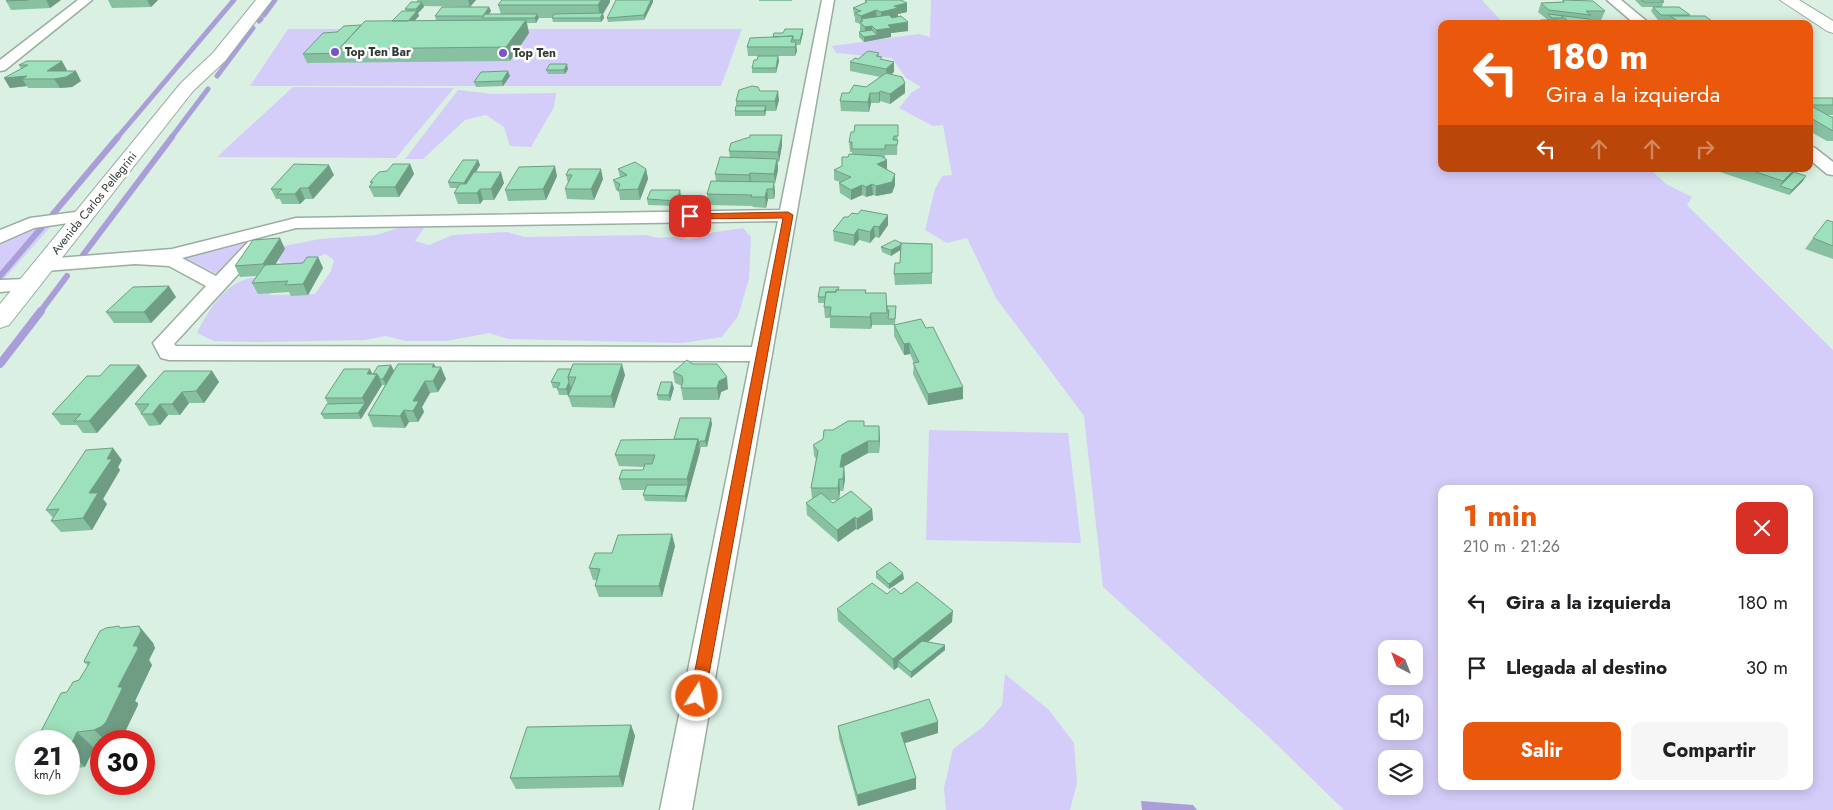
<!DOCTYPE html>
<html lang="es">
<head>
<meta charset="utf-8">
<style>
	:root { --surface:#fff; --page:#f6f6f6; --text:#202124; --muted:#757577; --accent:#ea580c }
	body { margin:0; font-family:Jost,sans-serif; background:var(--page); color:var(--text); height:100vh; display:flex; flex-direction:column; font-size:19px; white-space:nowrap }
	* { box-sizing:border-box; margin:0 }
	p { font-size:16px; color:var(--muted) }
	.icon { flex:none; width:28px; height:28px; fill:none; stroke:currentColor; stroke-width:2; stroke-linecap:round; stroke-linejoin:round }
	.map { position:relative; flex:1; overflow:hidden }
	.side { position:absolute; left:1438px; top:485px; width:375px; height:305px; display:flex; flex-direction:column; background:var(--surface); border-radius:10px; box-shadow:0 2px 12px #0003 }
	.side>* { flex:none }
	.guide { position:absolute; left:1438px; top:20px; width:375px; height:152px; border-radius:10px; box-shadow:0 2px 12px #0003; background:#ea580c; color:#fff; overflow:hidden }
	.needle { width:32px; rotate:318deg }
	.controls { position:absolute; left:1378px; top:640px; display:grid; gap:10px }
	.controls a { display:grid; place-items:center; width:45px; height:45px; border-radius:10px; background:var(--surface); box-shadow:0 2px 12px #0003; font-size:25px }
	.speed { position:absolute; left:15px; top:730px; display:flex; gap:10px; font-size:25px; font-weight:700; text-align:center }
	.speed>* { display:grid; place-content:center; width:65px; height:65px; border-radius:50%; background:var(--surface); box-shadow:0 2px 12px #0003; line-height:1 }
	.speed small { font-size:12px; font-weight:400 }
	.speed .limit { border:8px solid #d22; background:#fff; color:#111 }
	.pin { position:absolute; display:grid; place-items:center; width:42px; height:42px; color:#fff; margin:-21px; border-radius:10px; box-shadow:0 2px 8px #0006 }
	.me { position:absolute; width:55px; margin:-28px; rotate:11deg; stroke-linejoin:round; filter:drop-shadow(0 0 4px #0008) }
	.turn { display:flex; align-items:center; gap:18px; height:105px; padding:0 25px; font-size:22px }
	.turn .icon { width:65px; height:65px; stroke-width:2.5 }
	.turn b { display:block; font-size:35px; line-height:42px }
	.lanes { display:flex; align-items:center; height:48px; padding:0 25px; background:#0003; justify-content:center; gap:25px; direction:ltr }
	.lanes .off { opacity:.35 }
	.round { display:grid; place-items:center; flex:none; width:52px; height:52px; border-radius:10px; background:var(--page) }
	.overview { display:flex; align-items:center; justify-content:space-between; height:85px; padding:0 25px }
	h1 { font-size:30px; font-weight:700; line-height:38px; color:var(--accent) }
	.primary-button { display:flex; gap:10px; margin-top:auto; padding:10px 25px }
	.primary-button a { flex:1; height:58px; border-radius:10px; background:var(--accent); color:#fff; font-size:20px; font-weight:700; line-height:58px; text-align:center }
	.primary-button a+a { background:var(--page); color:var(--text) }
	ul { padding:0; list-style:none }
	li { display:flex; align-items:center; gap:15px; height:65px; padding:0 25px }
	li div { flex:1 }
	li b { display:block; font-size:19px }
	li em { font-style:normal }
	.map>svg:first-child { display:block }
	.green { fill:#d5cdf9; fill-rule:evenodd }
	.water { fill:#aa9ed9 }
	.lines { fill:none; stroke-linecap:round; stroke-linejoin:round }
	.stream-far2 { stroke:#aa9ed9; stroke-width:5 }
	.stream-far1 { stroke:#aa9ed9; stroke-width:6 }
	.stream { stroke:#aa9ed9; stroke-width:8 }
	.street-casing { stroke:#98aea1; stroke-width:3 }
	.secondary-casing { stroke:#98aea1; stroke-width:2 }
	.highway-casing { stroke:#98aea1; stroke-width:2 }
	.street { fill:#fff; fill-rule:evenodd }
	.secondary { fill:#fff; fill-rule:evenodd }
	.highway { fill:#fff; fill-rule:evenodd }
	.wall { fill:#87c1a2; fill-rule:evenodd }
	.shaded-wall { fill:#6e9d84 }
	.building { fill:#9de0bc; stroke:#6e9d84 }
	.route { fill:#ea580c; stroke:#983908 }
	.poi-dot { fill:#7753cc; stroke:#fff; stroke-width:2 }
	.labels { text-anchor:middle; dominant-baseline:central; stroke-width:5; stroke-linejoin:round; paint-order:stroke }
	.far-poi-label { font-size:12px; font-weight:bold; fill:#303934; stroke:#fff; text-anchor:start }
	.far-street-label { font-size:12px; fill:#303934; stroke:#fff }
</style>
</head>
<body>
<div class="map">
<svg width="1833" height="810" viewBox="0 0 1833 810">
	<rect width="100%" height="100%" fill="#d9f0e2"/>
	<path class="green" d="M931,0H1482L1504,24H1441V169H1650L1666,184L1692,197L1687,205L1833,350V810H1344L1269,737L1103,587L1084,416L996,298L967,238L947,243L925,230L935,189L942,176L952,175L943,125L933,126L899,108L912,92L921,87L906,78L892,58L836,53L832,46L919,34L930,37ZM1441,489H1809V786H1441ZM1386,649H1414V676H1386ZM1386,704H1414V731H1386ZM1386,759H1414V786H1386Z
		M288,29H742L721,86H250Z
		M293,87L454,88L396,158L217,157Z
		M458,90L492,94L556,93L554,107L531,147L510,146L504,127L486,115L465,120L423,159H405Z
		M53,224L3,280L0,281V242L24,229Z
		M401,227L424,228L415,241L429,245L453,235L507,232L525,237L647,235C663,242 671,232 688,240L715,232L743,228L751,237L749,279L738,316L722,337L682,343L508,339L489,333L446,341H406L386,336L365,340L259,342L214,341L197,333C210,306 237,265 271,282L270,295L315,294L331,271L334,260L325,254L293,268L279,261L284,246L320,239L376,235Z
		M249,238L217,274L180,256Z
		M929,430L1068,433L1081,543L926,540Z
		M1005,674L1049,710L1074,743L1077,783L1070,810H946L944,788L953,749L983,727L1002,705Z"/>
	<path class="water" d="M1141,801L1193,805L1197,810H1142Z"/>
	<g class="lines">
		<path class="stream-far2" d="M264,15L275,0
			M259,21L261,19
			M217,76L253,28
			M117,138L234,0
			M171,138L208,89"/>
		<path class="stream-far1" d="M53,214L118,137
			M83,255L172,137
			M0,276L43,226
			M40,312L67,276"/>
		<path class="stream" d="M0,364L41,311"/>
		<defs>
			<path id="street" d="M78,0H92L5,70L0,71V60Z
				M822,0H834L692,810H660L750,361L169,360L161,358L153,343L206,286L169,266L135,264L45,271L38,269L35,265L38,261L45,259L172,249L296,218L780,210ZM778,221L752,347L176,346L174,344L264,246L262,242L255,240L248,242L216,276L182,258L296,228Z
				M1607,0H1621L1650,24H1635Z
				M1809,146L1815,148L1833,162V175L1827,174L1809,159Z
				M83,211L89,212L92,216L89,220L34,228L0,243V230L30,218Z
				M27,279L34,281L37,285L34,289L0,292V280Z"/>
			<path id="secondary" d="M256,0H272L225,61L193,91L9,325L0,328V304L181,83L213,53Z"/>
			<path id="highway" d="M1780,0H1799L1833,21V33L1827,31Z"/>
		</defs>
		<use href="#street" class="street-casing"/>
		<use href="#secondary" class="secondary-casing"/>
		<use href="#highway" class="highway-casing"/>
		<use href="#street" class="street"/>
		<use href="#secondary" class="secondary"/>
		<use href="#highway" class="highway"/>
	</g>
	<path class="wall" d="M8,0H61L50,8L11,10L6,1Z
		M108,0H158L151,7L112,8Z
		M417,0H476L470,7L424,6L418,13L419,16L414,21L436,20L435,16L489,7L491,11L489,14H501L498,5L502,0H610V2L603,14L604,18L601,22H553L552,18H538L536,23H527L529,33L510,61L307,63L303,54L337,32L361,25L392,21L406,11L405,9L417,2Z
		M759,0H792V1H759Z
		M865,0L907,12L898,14V17L908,31L891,33V37L864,42L859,37V32H861L860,31V24L855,22V17L854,16L853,8L865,3Z
		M1563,0L1605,11L1601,20H1590L1594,24H1564L1561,21L1560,22L1562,24H1539L1541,20H1548L1538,12L1541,3L1562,2Z
		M1635,0H1664L1662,7L1716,24H1666L1668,20H1658L1651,11L1653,7H1642Z
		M653,2L644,20L608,22L607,18Z
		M803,33L800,45H796L797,51L795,56H748L747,47L773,37Z
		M879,53V57L882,60L894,62V72L891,74L905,93L890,104L880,101L879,103H871L869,112L841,111L840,101L849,93L866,87L880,77L850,71V62Z
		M778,56L779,61L776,73H752V68L757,60Z
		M27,61L67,70L66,71L81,81L72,87L60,88H28L27,86L10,88L4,78L21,69L19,65Z
		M568,69L565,74H548L546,70Z
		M510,76L503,86L476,87L474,82Z
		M760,91L779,100L776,111H766L765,116H735V111L736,106V101Z
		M1809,94L1814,98H1833V115H1827L1831,117H1833V141H1827L1809,131Z
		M898,125L897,155H885V158L887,160V170L895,174V185L892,193L876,196L873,195L866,197L862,195L851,200L840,193L839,183L840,182L834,180V170L842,166L848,157L852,155V152H850L849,142Z
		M782,145L779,162H778V170L774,184L775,193L774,199H768L766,208L753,207L752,206L708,205L707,194L716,181L715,174L730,158L729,151Z
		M478,160L480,165L476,172L504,183L494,200H483L480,204H458L454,193L458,188H450L448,182Z
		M410,164L414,174L399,197H374L369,187L371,184L370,182L387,171Z
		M569,169L603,179L594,200L567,199L565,189L568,183L566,175Z
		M618,169H646L648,179L640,200H620L619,192L616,190L613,180L620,177Z
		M1722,169H1796L1793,173L1803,181L1789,195L1720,172Z
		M334,175L313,199H305L300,204H282L280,199H276L271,189Z
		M557,176L546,200L508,201L505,190Z
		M681,196L678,206L648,205L647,199Z
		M844,217L888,225L879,238L875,237L870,243L859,240L854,246L834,241L833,231Z
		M1833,222V259L1805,249L1813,238Z
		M901,243L932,244V284L895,285L894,274L900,263V250L891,256L882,252L881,247Z
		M285,249L275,264L303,263L318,257L323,268L308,295L291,296L289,292L258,294L252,283L257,276L240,277L235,266Z
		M839,287V290H866V293L896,311L895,325L963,387V399L928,405L913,374L914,363L910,354L904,355L894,336V325H888V315V325H872L871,329L830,328V318H825L824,307V303H818V297Z
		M176,297L151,323H114L106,312Z
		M434,364L436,367L446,379L438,392L430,393L422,407L424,412L418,422H409L405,428L373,427L368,415L385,385H382L361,419H324L321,414L328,404L325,398L370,369L372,374L391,365L394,371Z
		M693,364L728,389L721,392L719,400H683L681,388L682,386L675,383L673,372Z
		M139,365L147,376L97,433H83L77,425H61L52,414L100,376Z
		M558,369L625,375L614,408L572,407L568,395H559L557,388H553L551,382Z
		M212,371L219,382L204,403H189L180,415H168L160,425L149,426L135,404Z
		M674,388L670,401L658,400L657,395Z
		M712,424L707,447H701L686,502L645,501L643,495L645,490H622L619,479L643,470L644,467L619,466L615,455L674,439Z
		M864,426L880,438L879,453H868L843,467H844L845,479L843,491H840L839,499L872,509L873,520L857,530L856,529L838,542L807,515L806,503L812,499L811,488L816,459L814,456L813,445L823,439L833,430ZM829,500H838L833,503Z
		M122,460L118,467L120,470L103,499L107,504L92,530L61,532L51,521L53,518L46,510Z
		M675,546L662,597H599L595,586L597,580H593L589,568L612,553Z
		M876,572L904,579L889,589L876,578Z
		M887,594H901L952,622L928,642L945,650L911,678L898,667L894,670L838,621L837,609Z
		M139,626L153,643L155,648L149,660L152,665L135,701L138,703V705L122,738L119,741H101V747L94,748L85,767L69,769V741L41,738L39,737L67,692L79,680L88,666L84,662L121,628Z
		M938,722V733L905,743L916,789L858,806L839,738L838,726Z
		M631,725L635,736L623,787L516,789L510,778Z"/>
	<path class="shaded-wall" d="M46,0H61L50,8Z
		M147,0H158L151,7Z
		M468,0H476L470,7Z
		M601,0H610V2L603,14L604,18L601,22L598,5Z
		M651,0H653V2L644,20V15Z
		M422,2L424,7L418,13L416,9Z
		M907,3V12L898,14V17L881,21V12L894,6Z
		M489,7L491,11L486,18L483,16Z
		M876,10L877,19L863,21L861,19L862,24L861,23V16Z
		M417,11L419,16L408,27L406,22Z
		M537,14L539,18L536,23L535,18Z
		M526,20L529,33L510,61L506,47Z
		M908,22V31L891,33V37L864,42V37L877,35L876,30L888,25Z
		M872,26V35L865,36V27Z
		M803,29V33L800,45V40Z
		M796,42L797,51L795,56V47Z
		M778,56L779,61L776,73V68Z
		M62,61L67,70L55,79L76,71L81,81L72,87L60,88L54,79L47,71Z
		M894,62V72L887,78L886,69Z
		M567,64L568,69L565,74L564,70Z
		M508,71L510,76L503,86L502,81Z
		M27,76L22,79L27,86L10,88L4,78Z
		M905,83V93L890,104V94Z
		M778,91L779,100L776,111L775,101Z
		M880,91V101L879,103V93Z
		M870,93L871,103L869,112L868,102Z
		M766,106V111L765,116L764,111Z
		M782,135V145L779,162L778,152Z
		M777,159L778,170L775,184L774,174Z
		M478,160L480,165L466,188L464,183Z
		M887,160V170L877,164Z
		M410,164L414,174L399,197L395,187Z
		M329,165L334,175L313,199L308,188Z
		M555,166L557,176L546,200L543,189Z
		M601,169L603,179L594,200L591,189Z
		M646,169L648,179L640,200L638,189Z
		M1795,169H1796L1791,177L1780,186L1783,181Z
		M501,172L504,183L494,200L491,189Z
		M750,173L751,183L750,186L749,175Z
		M895,174V185L892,193L876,196V186Z
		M1806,176L1803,181L1789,195L1792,190Z
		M774,182L775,193L774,199L773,189Z
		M872,184L873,195L866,197V187Z
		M862,185V195L851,200V190Z
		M300,188L305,199L300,204L295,194Z
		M480,189L483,200L480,204L477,193Z
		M767,189L768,199L766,208L765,197Z
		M680,190L681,196L678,206L677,201Z
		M888,215V225L879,238V227Z
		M874,226L875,237L870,243V232Z
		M858,229L859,240L854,246V235Z
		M280,238L285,249L269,275L263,264Z
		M902,244V249L891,256V250Z
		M318,257L323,268L308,295L303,284Z
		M169,286L176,297L151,323L144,312Z
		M871,313L872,325L871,329L870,317Z
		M909,343L910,354L904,355V344Z
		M434,364L438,372L441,367L446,379L438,392L433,381L432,367Z
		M622,364L625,375L614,408L611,396Z
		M139,365L147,376L97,433L89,421Z
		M391,365L394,371L386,385L383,379Z
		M370,369L374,378L377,374L382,385L361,419L358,413L365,403L362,398L367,374Z
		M212,371L219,382L204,403L196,391Z
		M727,377L728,389L721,392L719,400L717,388L719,381Z
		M425,381L430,393L422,407L424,412L418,422L413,411V401Z
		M569,382L571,388L568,395L566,389Z
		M672,382L674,388L670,401L669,395Z
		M963,387V399L928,405V394Z
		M182,392L189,403L180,415L172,404Z
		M160,404L168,415L160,425L152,414Z
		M404,410L409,422L405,428L400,416Z
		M711,418L712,424L707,447L705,441Z
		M879,426L880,438L879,453Z
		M698,439L700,451L686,502L685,496L688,485L687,479Z
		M868,441V453L843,467L841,479L840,467L842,455Z
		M113,448L122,460L118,467L120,470L103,499L107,504L92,530L83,518L89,493L107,459Z
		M844,467L845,479L843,491V479Z
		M839,479L840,491L839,500L838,488Z
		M872,509L873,520L857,530V519Z
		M855,517L856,529L838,542L837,530Z
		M672,534L675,546L662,597L659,586Z
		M903,573L904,579L889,589V584Z
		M953,611L952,622L901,664L898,661V667L894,670L893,659Z
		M139,626L153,643L155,648L149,660L152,665L135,701L138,703V705L122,738L119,741H106L94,730L118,687L134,644Z
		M945,645V650L911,678V672Z
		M938,722V733L902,744L901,733Z
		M631,725L635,736L623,787L619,776Z
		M77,732L94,748L85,767L69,751V749Z
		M916,778V789L858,806L857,795Z"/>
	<path class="building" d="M8,0H28L6,1Z
		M502,0H601L598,5H498Z
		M616,0H651L644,15L607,18Z
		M865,0H901L907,3L894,6L898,8L881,12L876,10L861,16L855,13L861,11L853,8L867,2Z
		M1563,0L1593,1L1605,11H1586L1591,15L1549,10L1541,3L1564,2Z
		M1641,0H1661L1664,2H1644Z
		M411,2H422L416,9H405Z
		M442,7H489L483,16H435Z
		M1653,7H1679L1690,15H1661Z
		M402,11H417L408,21H392Z
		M603,13L600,18H552L554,14Z
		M485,14H537L535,18H482Z
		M1548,14L1589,19L1594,24H1572L1562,16V18H1552Z
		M889,15L892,18L901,16L908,22L888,25L891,28L876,30L872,26L865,27L860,22L863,21L861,19Z
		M1670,16H1705L1716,24H1682Z
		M526,20L506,47L339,49L365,21Z
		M1541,20H1558L1562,24H1546Z
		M361,25L339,49L341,53L303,54L323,33L337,32L344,26Z
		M785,29H803L800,40H793V36L773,37L774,33H783Z
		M872,30L877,35L864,37L859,32Z
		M793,36L791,42H796L795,47H747L750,38Z
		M868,51L879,53L876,56L882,57L880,59L894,62L886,69L850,62L855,58L858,59Z
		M758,56H778L776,68H752L754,60H757Z
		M27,61H62L47,71H76L66,77L54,79H22L27,76L4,78L28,65H19Z
		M550,64H567L564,70H546Z
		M508,71L502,81L474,82L481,72Z
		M886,73L902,77L905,83L890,94L880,91L879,93H870L868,102L840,101L842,93H849L854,85L866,87Z
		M752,86L758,87L760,91H778L775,101H736L739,90Z
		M1809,94L1814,98H1833V105H1809Z
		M736,106H766L764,111H735Z
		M1809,107H1813L1831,117H1833V131L1809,117Z
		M855,125H898V136H894L893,140H898L897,145H885V149H852V142H849L851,132H854Z
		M750,135H782L778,152L729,151L731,143L750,137Z
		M849,154L881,156L887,160L877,164L895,174L892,182L876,186L872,184L866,187L862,185L851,190L839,183L851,177L834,170L842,166V157H848Z
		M720,157L777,159L774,174L750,173L749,175L715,174Z
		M463,160H478L464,183L448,182Z
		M635,162L646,169L638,189L618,190L620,184L613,180L627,175L618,169Z
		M294,164L329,165L308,188H300L295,194H277L282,189H271Z
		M393,164H410L395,187H369L373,182H370L379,172L387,171Z
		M555,166L543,189L505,190L519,167Z
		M569,169H601L591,189H565L572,175H566Z
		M1747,169H1795L1783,181Z
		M474,172H501L491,189H480L477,193H454L460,184H466Z
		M1794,172L1806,176L1792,190L1780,186Z
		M711,181L774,182L773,189H767L765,197H751L752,195L707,194Z
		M651,190H680L677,201L647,199Z
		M861,210L888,215L879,227L874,226L870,232L858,229L854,235L833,231L844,217H848L852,213L858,214Z
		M1827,220L1833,222V246L1813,238Z
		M280,238L263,264L235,266L253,240Z
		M895,240L901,243V245L891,250L881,247Z
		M901,243L932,244V273L894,274L895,263H900Z
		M307,257H318L303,284L285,285L288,281L252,283L265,265L303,263Z
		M169,286L144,312H106L133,287Z
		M820,287H839L838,290H836V292H826L825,297H818Z
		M836,290H866L865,293H886L887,313H871L870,317L830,316L831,307H824L826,292H836Z
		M887,306H896L895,319H888L889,310H887Z
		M921,319L926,328L933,327L963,387L928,394L913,363L919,362L910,344L909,343L904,344L894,325Z
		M687,360L693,364H717L727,377L719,381L717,388H681L683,381L682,376L673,372Z
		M398,364H434L432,367H441L433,381H425L413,401H419L413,411L404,410L400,416L368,415Z
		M573,364H622L611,396H568L576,377H568Z
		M110,365H139L89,421H74L81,414H52L87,376H100Z
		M391,365L383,379H380L377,374H373L378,366Z
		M344,369H370L367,374H377L362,398H325Z
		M558,369H571L568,377L569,382L566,389H557L560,383L551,382Z
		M164,371H212L196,391L182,392L172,404H160L152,414H141L149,404H135Z
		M661,382H672L669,395H657Z
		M365,403L358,413L321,414L327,404Z
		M680,418H711L705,441H700L699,445L698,439H674Z
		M848,421H864V426H879V441H868L842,455L840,467H844L843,479H839L838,488H811L818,451L813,445L823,439L824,430H833Z
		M698,439L687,479H619L622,470H643L645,464H652L655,455H615L621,440Z
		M113,448L107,459H112L89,493H98L83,518L51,521L59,509L46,510L86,450Z
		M647,485H688L685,496L643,495Z
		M851,491L872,509L857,519L855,517L837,530L806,503L821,493L833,503Z
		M672,534L659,586H595L600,569L589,568L595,553H612L618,535Z
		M890,562L903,573L889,584L876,572Z
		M917,582L953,611L893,659L837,609L872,583L887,594L894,588L901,594Z
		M119,626L120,628L139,626L141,631L133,646H137L138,649L118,687H122V689L106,722L102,726L94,730L77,732L69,749V741H39L42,736L39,737V735L61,693L67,692L73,682L79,680L90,662H84L85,659L100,631L106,628Z
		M922,641L945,645L911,672L898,661Z
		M929,699L938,722L901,733L916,778L857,795L838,726Z
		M631,725L619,776L510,778L527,727Z"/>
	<path class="route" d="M788,212L793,215L705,696L703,701L697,703L692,701L690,696L783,218L690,219L685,216L690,214Z"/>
	<g class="poi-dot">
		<circle cx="335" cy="52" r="5"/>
		<circle cx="503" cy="53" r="5"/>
	</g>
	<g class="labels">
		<g class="far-poi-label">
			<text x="345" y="52">Top Ten Bar</text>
			<text x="513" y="53">Top Ten</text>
		</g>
		<g class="far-street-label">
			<text transform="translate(94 203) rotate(-51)">Avenida Carlos Pellegrini</text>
		</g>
	</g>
</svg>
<div class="controls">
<a><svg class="needle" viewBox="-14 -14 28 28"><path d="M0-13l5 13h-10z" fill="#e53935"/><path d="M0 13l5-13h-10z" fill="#757577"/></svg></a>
<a><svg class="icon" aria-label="sound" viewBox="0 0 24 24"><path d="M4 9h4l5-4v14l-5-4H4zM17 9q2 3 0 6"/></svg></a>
<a><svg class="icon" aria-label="layers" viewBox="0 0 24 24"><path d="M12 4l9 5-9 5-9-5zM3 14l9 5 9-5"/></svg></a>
</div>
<div class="speed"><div>21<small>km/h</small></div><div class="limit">30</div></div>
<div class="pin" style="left:690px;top:216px;background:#d93025"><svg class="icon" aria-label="arrive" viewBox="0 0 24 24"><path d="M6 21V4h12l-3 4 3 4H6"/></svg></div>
<svg class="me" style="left:697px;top:696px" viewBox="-20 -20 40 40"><circle r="17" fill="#ea580c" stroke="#fff" stroke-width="3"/><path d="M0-11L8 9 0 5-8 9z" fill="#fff"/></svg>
<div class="guide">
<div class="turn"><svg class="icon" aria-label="left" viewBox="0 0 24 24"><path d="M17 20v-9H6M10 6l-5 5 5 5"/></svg><div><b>180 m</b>Gira a la izquierda</div></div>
<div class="lanes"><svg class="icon" aria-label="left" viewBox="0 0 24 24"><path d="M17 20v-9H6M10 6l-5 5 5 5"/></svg><svg class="icon off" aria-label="ahead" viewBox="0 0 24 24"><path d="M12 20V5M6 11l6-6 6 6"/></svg><svg class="icon off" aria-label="ahead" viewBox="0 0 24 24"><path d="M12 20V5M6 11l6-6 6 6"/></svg><svg class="icon off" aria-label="right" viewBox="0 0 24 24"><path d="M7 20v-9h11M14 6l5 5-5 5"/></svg></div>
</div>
<section class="side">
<div class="overview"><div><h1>1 min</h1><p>210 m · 21:26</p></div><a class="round" style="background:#d93025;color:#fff"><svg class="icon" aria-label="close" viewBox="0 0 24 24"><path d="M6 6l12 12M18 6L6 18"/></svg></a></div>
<ul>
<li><svg class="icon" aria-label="left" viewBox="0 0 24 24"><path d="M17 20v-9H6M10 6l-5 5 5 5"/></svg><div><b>Gira a la izquierda</b></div><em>180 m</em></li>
<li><svg class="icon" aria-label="arrive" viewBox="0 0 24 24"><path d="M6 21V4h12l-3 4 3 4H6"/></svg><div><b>Llegada al destino</b></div><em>30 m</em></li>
</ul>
<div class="primary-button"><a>Salir</a><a>Compartir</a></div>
</section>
</div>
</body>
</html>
